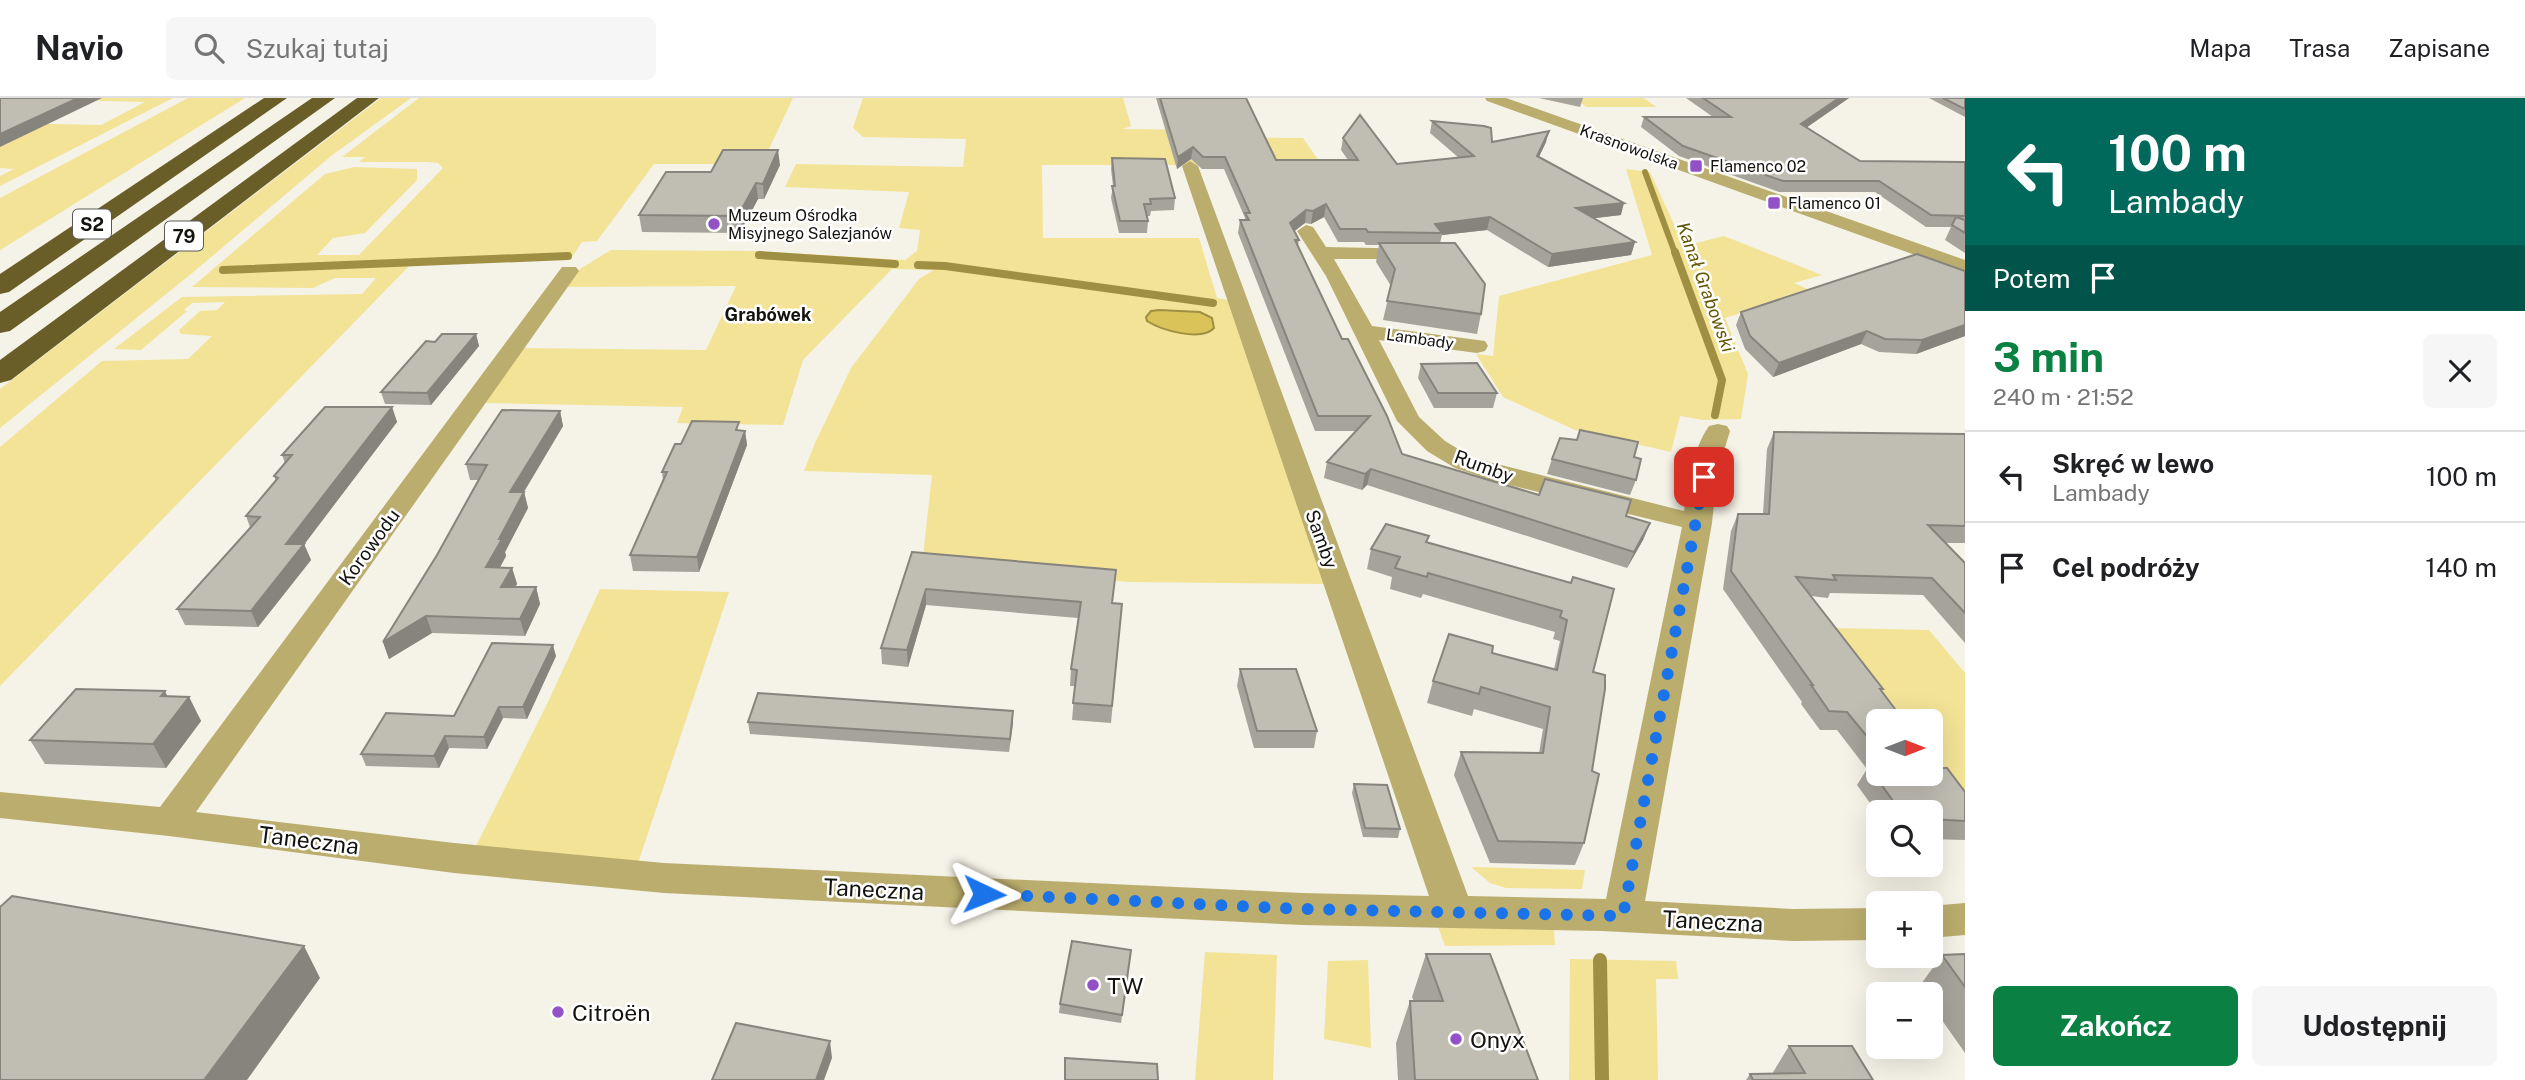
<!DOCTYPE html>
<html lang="pl">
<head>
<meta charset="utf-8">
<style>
	:root { --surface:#fff; --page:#f6f6f6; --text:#202124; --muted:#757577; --line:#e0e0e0; --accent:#0b8043 }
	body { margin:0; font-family:"Public Sans",sans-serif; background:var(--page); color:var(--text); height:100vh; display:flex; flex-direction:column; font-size:26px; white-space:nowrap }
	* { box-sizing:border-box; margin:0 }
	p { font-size:23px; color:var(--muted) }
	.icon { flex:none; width:38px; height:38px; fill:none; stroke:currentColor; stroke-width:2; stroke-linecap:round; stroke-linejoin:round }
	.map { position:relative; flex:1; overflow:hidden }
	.details { display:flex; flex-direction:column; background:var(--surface); width:560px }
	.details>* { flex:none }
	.top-card { background:#00695c; color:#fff; overflow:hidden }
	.needle { width:46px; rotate:90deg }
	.controls { position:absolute; left:1866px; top:611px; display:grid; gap:14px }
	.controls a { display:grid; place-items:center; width:77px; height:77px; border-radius:10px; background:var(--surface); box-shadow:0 7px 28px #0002; font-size:35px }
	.pin { position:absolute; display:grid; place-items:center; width:60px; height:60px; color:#fff; margin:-30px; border-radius:14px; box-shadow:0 4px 10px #0006 }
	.me { position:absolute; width:77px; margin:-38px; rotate:92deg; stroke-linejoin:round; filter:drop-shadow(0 0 5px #0008) }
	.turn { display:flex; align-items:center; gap:24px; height:147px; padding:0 28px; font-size:32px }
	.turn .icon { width:91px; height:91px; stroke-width:2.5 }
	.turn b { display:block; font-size:49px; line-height:60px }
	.then { display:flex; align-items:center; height:66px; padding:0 28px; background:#0003; gap:14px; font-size:26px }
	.round { display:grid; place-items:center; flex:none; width:74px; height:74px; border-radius:10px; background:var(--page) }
	.head { display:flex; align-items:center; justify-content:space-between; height:119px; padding:0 28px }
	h1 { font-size:42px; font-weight:700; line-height:52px; color:var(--accent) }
	.primary-button { display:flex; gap:14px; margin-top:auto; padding:14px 28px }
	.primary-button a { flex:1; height:80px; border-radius:10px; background:var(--accent); color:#fff; font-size:28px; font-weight:700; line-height:80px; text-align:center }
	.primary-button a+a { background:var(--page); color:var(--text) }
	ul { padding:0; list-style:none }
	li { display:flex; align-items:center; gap:21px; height:91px; padding:0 28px; border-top:2px solid var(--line) }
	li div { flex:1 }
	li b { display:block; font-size:26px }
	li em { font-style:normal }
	header { display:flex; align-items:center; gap:42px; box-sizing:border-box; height:98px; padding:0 35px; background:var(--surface); border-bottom:2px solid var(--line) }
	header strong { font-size:33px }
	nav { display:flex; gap:38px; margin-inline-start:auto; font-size:24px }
	.search { width:490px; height:63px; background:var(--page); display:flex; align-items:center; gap:18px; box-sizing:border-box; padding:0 24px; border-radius:10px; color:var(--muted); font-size:26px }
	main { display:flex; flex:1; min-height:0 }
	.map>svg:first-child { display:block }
	.green { fill:#f3e397 }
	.water { fill:#dac459; stroke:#9f8f43; stroke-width:2 }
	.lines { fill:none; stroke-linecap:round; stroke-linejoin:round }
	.stream-far2 { stroke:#9f8f43; stroke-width:6 }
	.stream-far1 { stroke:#9f8f43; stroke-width:8 }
	.stream { stroke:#9f8f43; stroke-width:14 }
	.street { fill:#bbad6d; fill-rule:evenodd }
	.highway { fill:#695e27; fill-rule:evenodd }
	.wall { fill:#a5a39a }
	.shaded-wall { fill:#86847d }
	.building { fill:#c0bdb3; stroke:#86847d; stroke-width:2 }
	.route { stroke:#1a73e8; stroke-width:12; stroke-dasharray:0 21.6 }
	.poi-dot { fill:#9351c7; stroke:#fff; stroke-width:2.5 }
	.labels { text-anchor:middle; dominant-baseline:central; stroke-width:5; stroke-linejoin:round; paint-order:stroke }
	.far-street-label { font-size:16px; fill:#141310; stroke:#fff }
	.far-poi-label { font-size:16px; fill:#141310; stroke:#fff; text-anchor:start }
	.shield { fill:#fff; stroke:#5a5a58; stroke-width:2 }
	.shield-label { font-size:18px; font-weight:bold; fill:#141310 }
	.far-water-label { font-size:18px; font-style:italic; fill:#655600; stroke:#fff }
	.far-neighbourhood-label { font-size:18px; font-weight:bold; fill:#141310; stroke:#fff }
	.street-label { font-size:19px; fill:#141310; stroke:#fff }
	.near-street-label { font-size:23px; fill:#141310; stroke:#fff }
	.near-poi-label { font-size:23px; fill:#141310; stroke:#fff; text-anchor:start }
</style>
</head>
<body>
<header>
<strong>Navio</strong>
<div class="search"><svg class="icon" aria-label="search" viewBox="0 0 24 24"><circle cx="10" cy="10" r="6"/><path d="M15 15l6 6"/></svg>Szukaj tutaj</div>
<nav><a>Mapa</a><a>Trasa</a><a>Zapisane</a></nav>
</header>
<main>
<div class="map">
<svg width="1965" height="982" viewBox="0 0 1965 982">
	<rect width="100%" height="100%" fill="#f5f2e7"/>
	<path class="green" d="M69,0H173L0,88V78L14,71L0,70V25L101,27L145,4L64,2Z
		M188,0H245L0,152V100Z
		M381,0H411L331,58L191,176L0,330V291Z
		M419,0H793L762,66H654L597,143L582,144L572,159L412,165L0,588V349L102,263L188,261L212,238L181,236L179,232L200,213L217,212L225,204L192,205L184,212L187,213L141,252L114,251L182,199L362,196L376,180H335L313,190L192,189L325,76L354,69L417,71V82L365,135L333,140L317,157H359L443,70L438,65L427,64H359L365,59H342Z
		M863,0H1123L1131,28L1123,31L1208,32L1211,39L1303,40L1322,67H1042L1043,140H1199L1217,200L1228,202L1326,486L1130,484L922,467L932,377L804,373L815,345L851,270L919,181L934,172L892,171L803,262L783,327L677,325L683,309L482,305L521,250L706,252L736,188L564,189L580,171L611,152L755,153L905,162L917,153L920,132L899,130L909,94L785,89L796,66L963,69L966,41L863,39L853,30Z
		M1575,0H1644L1656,9H1586Z
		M1626,71L1650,74L1684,148L1724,138L1822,177L1794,185L1812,193L1725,220L1748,276L1741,321L1703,322L1680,318L1671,354L1575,332L1503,299L1476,256L1493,258L1499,198L1652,157Z
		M600,491L729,494L638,765L476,748L548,604Z
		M1833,530L1929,532L1965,575V700L1930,655V623H1906Z
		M1471,769L1585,772L1582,791L1506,790L1490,785Z
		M1438,829L1554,832L1555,847L1445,848Z
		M1205,854L1277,857L1273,982H1195Z
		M1570,861L1676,863L1678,881H1656L1658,982H1569Z
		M1368,862L1371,950L1324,941L1328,863Z"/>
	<path class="water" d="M1159,212L1200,214L1212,220L1214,230C1201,244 1161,232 1147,223L1146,219L1151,213Z"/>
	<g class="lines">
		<path class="stream-far2" d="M1645,74L1675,155"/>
		<path class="stream-far1" d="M1675,154L1722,282L1715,317
			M759,157L895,166
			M918,167L945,168L1213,205
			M223,172L568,158"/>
		<path class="stream" d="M1600,862L1602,982"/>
		<path class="street" d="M1485,0H1506L1965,162V175L1487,3Z
			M1190,63L1198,68L1468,798L1606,801L1682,429L1497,384L1455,370L1427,353L1397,323L1326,178L1297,133L1306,127L1313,129L1326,149L1423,151L1426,155L1423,159L1416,161H1334L1372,228L1485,243L1488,248L1485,253L1477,255L1379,242L1419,319L1445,343L1473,360L1684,413C1689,385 1692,352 1709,328L1718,326L1727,328L1730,333L1717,376L1712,425L1645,803L1793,811L1878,810V842L1793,843L1602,833L1302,827L664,795L454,775L169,738L0,720V694L160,709L562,169H576L579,173L196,714L454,745L664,765L1302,795L1429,798L1182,68Z
			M1965,805V837L1930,840V808Z"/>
		<path class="highway" d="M264,0H287L9,194L0,196V176Z
			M312,0H335L10,233L0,235V214Z
			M357,0H379L11,282L0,285V262Z"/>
	</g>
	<path class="wall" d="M1156,0H1246L1276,62H1348L1341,52L1343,40L1397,66L1459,60L1430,35L1432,23L1492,44H1546L1539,59L1621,117L1594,120L1635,144L1631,157L1548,169L1487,132L1442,137L1440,145L1481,216L1477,236L1383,222L1391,188L1376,164L1379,147H1366L1364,144H1338L1324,119L1311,126L1305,125L1294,133L1299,142L1298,148L1342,241L1402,356L1539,397L1626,418L1650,425L1643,442L1627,470L1367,387L1362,392L1324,380L1327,364L1356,333H1315L1238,135L1240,122H1245V120L1224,71H1202L1191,61L1177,71Z
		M1539,0H1583L1580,9Z
		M1686,0H1849L1806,30L1860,63L1965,64V155L1945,142L1951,129H1926L1875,94H1779L1679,58L1641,29L1644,19H1713Z
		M1929,0H1965V19Z
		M1112,60L1175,100L1174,112L1151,113L1150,118H1147L1148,123L1147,135H1119L1111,100L1113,88L1111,71Z
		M780,67L764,101H758L740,135L642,134L639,117L711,74Z
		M1965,173V238L1916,256L1879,254L1861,246L1773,279L1745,251L1736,227L1741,214Z
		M476,236L479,248L431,307L385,306L381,294L435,244Z
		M1421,266L1497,295L1493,310H1434L1418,280Z
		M392,309L397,324L304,446L311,462L258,529L185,527L177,511L250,429L246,418L276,383L274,378L285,365L282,357Z
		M560,313L563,328L524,394L528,410L505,454L506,458L500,469L512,470L517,486L515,489H536L540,506L525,538L432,535L389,561L383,544L437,457L478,382H470L466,366Z
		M740,333H745L747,347L699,474L633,473L630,457L663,383L662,374L681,346Z
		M1774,334L1965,336V445H1945L1965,465V545L1923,497L1830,495L1828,500L1811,498L1883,591L1881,594L1898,615L1893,623H1878V676L1965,694V742L1930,741V714H1878V716L1857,687L1867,671L1837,632H1820L1801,606L1802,604L1723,491L1731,433L1738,416H1763L1767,351Z
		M1634,359L1636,382L1630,397L1547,376L1552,361Z
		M1429,438L1427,445L1571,485L1593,574L1592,673L1584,745L1575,767L1490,765L1454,677L1461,654L1539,655L1543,631L1474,611L1472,618L1427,605L1433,583L1492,555L1554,571L1560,543L1553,541L1555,534L1423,496L1421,500L1390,491L1392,479L1367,471L1371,451Z
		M912,454L1113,505L1122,506L1111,625L1072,622L1075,588H1070L1071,571L1078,520L926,507L908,569L882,566L881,550Z
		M556,558L527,621L503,620L487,651L449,650L439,670L366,668L361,656L454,618Z
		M1240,571L1317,633L1314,650H1254L1237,588Z
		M167,598L189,599L201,623L166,670L45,666L30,642Z
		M1013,613L1009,654L750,636L748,624Z
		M1354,686L1400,731L1398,740L1363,739L1352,695Z
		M1131,852L1121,925L1059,915L1060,906Z
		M1426,856L1538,982H1398L1396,945L1410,903H1414L1412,899Z
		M1965,856V955L1930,905V896H1924L1919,889L1942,857Z
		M1789,948L1873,982H1746L1750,976H1772Z"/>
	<path class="shaded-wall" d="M78,0H102L0,49V36Z
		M1839,0H1849L1797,36L1801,26Z
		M1549,33L1546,44L1534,69L1537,58Z
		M1193,49L1191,61L1177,71L1178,59Z
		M778,52L780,67L764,101L763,86Z
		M756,85L758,101L740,135L738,118Z
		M1624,105L1621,117L1572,123L1576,110Z
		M1326,106L1324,119L1311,126L1313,113Z
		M1306,112L1305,125L1288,138L1290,125Z
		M1490,119L1487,132L1442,137V135L1435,126Z
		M1635,144L1631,157L1548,169L1552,156Z
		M1965,227V238L1916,256L1922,242Z
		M1867,233L1861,246L1773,279L1779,265Z
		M476,236L479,248L431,307L427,295Z
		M392,309L397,324L300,452L304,446L311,462L258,529L251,513L286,446Z
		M560,313L563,328L514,410L510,394Z
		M745,333L747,347L699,474L697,459Z
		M1371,371L1367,387L1362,392L1365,376Z
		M524,394L528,410L505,454L506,458L491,486L486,469L499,441Z
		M1650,425L1643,442L1627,470L1634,454Z
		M512,470L517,486L506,506L501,489Z
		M536,489L540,506L525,538L520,521Z
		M926,491V507L908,569L907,552Z
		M426,518L432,535L389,561L383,544Z
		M553,547L556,558L527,621L523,609Z
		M165,593L176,616L189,599L201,623L166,670L153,646L161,598Z
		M499,609L503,620L487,651L484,639Z
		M1013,613V626L1009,654L1010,641Z
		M445,638L449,650L439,670L434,658Z
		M304,848L320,880L247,982H204Z
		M830,943L832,960L824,982H816Z"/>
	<path class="building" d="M0,0H78L0,36Z
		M1160,0H1246L1276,62H1358L1343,40L1360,17L1397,66L1474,58L1432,23L1484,28L1491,30L1492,44L1549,33L1537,58L1624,105L1576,110L1635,144L1552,156L1490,119L1435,126L1442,135L1368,134L1366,131H1340L1326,106L1313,113L1306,112L1290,125L1299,142H1295L1342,241H1348L1387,318L1402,356L1539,397L1545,381L1631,402L1626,418L1650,425L1634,454L1371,371L1365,376L1327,364L1370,318H1318L1240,122H1249L1245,115H1250L1225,59H1203L1193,49L1178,59Z
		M1703,0H1839L1801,26L1860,63L1965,64V118L1931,117L1879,83H1783L1683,48L1644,19H1731Z
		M1943,0H1965V11Z
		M723,52H778L763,86L756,85L738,118L639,117L666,74H711Z
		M1112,60L1165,61L1175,100L1150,101L1151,106H1144L1148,123H1120L1112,88H1115Z
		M1956,119L1965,122V135L1952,127Z
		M1379,145H1455L1485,186L1481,216L1387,203L1395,171Z
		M1917,156L1965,173V227L1922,242L1885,241L1867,233L1779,265L1750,238L1741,214Z
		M442,236H476L427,295L381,294L426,243L435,244Z
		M1477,265L1497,295H1438L1421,266Z
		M325,309H392L286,446H304L251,513L177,511L260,419L246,418L278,380L274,378L292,357H282Z
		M502,312L560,313L510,394H524L499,441H502L486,469L512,470L501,489H536L520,521L426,518L383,544L437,457L487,367L466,366Z
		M692,323L739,324L736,332L745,333L697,459L630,457L667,374H662L675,346H681Z
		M1580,332L1638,344L1634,359L1641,361L1636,382L1552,361L1560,340L1577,342Z
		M1774,334L1965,336V428L1928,427L1965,465V515L1932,480L1833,477L1836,482L1796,479L1883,591H1880L1898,615H1882L1888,623H1878V652L1847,614L1829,613L1811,587H1813L1731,473L1738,416H1769Z
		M1386,426L1429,438L1426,444L1571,485L1573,479L1614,491L1593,574L1605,577V591L1592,673L1599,676L1584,745L1498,743L1461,654L1543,655L1550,609L1481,589L1479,596L1433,583L1449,536L1493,548L1492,555L1557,572L1567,522L1560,519L1562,513L1428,475L1427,479L1395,470L1400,459L1371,451Z
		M912,454L1116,472L1112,505L1122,506L1112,608L1073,605L1077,572L1071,571L1081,504L926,491L907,552L881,550Z
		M492,545L553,547L523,609H499L484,639L445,638L434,658L361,656L386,615L454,618Z
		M1240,571H1296L1317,633H1257Z
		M76,591L165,593L161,598L189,599L153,646L30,642Z
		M758,595L1013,613L1010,641L748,624Z
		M1868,668H1878V676H1930V670H1947L1965,694V723L1930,721V714H1901Z
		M1354,686L1387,687L1400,731L1365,730Z
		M12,798L304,848L204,982H0V809Z
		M1072,843L1131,852L1122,917L1060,906Z
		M1426,856H1490L1538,982H1415L1410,903H1443Z
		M1965,856V889L1942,857Z
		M736,925L830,943L816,982H712Z
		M1789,948H1852L1873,982H1753L1750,976L1805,975Z
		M1065,960L1157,966L1158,982H1065Z"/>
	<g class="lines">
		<path class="route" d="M984,796L1303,811L1623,818L1704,379"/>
	</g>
	<g class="poi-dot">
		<rect x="1689" y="61" width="14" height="14" rx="3.5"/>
		<rect x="1767" y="98" width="14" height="14" rx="3.5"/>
		<circle cx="714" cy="126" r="7"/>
		<circle cx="1093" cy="887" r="7"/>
		<circle cx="558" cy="914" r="7"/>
		<circle cx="1456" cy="941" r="7"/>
	</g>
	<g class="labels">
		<g class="far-street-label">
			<text transform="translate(1629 49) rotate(20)">Krasnowolska</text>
			<text transform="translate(1420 241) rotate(8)">Lambady</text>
		</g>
		<g class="far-poi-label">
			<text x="1710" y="68">Flamenco 02</text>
			<text x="1788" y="105">Flamenco 01</text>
			<text x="728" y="117">Muzeum Ośrodka<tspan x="728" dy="18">Misyjnego Salezjanów</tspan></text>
		</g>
		<g class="shield">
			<rect x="73" y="111.5" width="38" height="29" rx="5"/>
			<rect x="165" y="123.5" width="38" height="29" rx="5"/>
		</g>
		<g class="shield-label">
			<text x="92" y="126">S2</text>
			<text x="184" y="138">79</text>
		</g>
		<g class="far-water-label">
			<text transform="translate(1706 189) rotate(70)">Kanał Grabowski</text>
		</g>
		<g class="far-neighbourhood-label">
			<text x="768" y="216">Grabówek</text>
		</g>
		<g class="street-label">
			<text transform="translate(1484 368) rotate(20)">Rumby</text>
			<text transform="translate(1322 441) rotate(70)">Samby</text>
			<text transform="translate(369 449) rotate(-54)">Korowodu</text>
		</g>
		<g class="near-street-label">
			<text transform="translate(309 742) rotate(7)">Taneczna</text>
			<text transform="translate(874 791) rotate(3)">Taneczna</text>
			<text transform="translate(1713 823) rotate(3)">Taneczna</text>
		</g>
		<g class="near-poi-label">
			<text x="1107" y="887">TW</text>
			<text x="572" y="914">Citroën</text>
			<text x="1470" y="941">Onyx</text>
		</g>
	</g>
</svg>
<div class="controls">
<a><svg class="needle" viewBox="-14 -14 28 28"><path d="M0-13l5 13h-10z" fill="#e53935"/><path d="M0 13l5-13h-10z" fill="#757577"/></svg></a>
<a><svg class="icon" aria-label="search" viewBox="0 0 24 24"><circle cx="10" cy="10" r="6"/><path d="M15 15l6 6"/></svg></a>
<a>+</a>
<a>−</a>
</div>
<div class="pin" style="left:1704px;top:379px;background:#d93025"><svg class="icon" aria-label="arrive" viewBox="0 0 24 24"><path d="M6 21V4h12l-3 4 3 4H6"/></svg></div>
<svg class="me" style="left:984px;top:796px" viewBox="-20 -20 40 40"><path d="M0-17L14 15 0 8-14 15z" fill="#1a73e8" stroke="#fff" stroke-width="4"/></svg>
</div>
<section class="details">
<div class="top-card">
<div class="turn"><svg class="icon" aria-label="left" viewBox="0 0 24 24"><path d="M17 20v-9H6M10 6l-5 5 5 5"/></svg><div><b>100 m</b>Lambady</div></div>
<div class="then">Potem<svg class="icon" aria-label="arrive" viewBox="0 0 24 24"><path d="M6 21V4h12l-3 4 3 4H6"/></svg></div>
</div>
<div class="head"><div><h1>3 min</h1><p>240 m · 21:52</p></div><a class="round"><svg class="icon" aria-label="close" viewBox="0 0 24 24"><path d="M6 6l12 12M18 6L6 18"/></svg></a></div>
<ul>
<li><svg class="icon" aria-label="left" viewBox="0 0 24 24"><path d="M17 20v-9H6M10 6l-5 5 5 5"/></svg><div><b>Skręć w lewo</b><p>Lambady</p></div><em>100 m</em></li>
<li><svg class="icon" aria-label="arrive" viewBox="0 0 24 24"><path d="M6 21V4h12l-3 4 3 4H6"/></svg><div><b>Cel podróży</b></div><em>140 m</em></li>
</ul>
<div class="primary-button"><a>Zakończ</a><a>Udostępnij</a></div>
</section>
</main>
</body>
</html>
